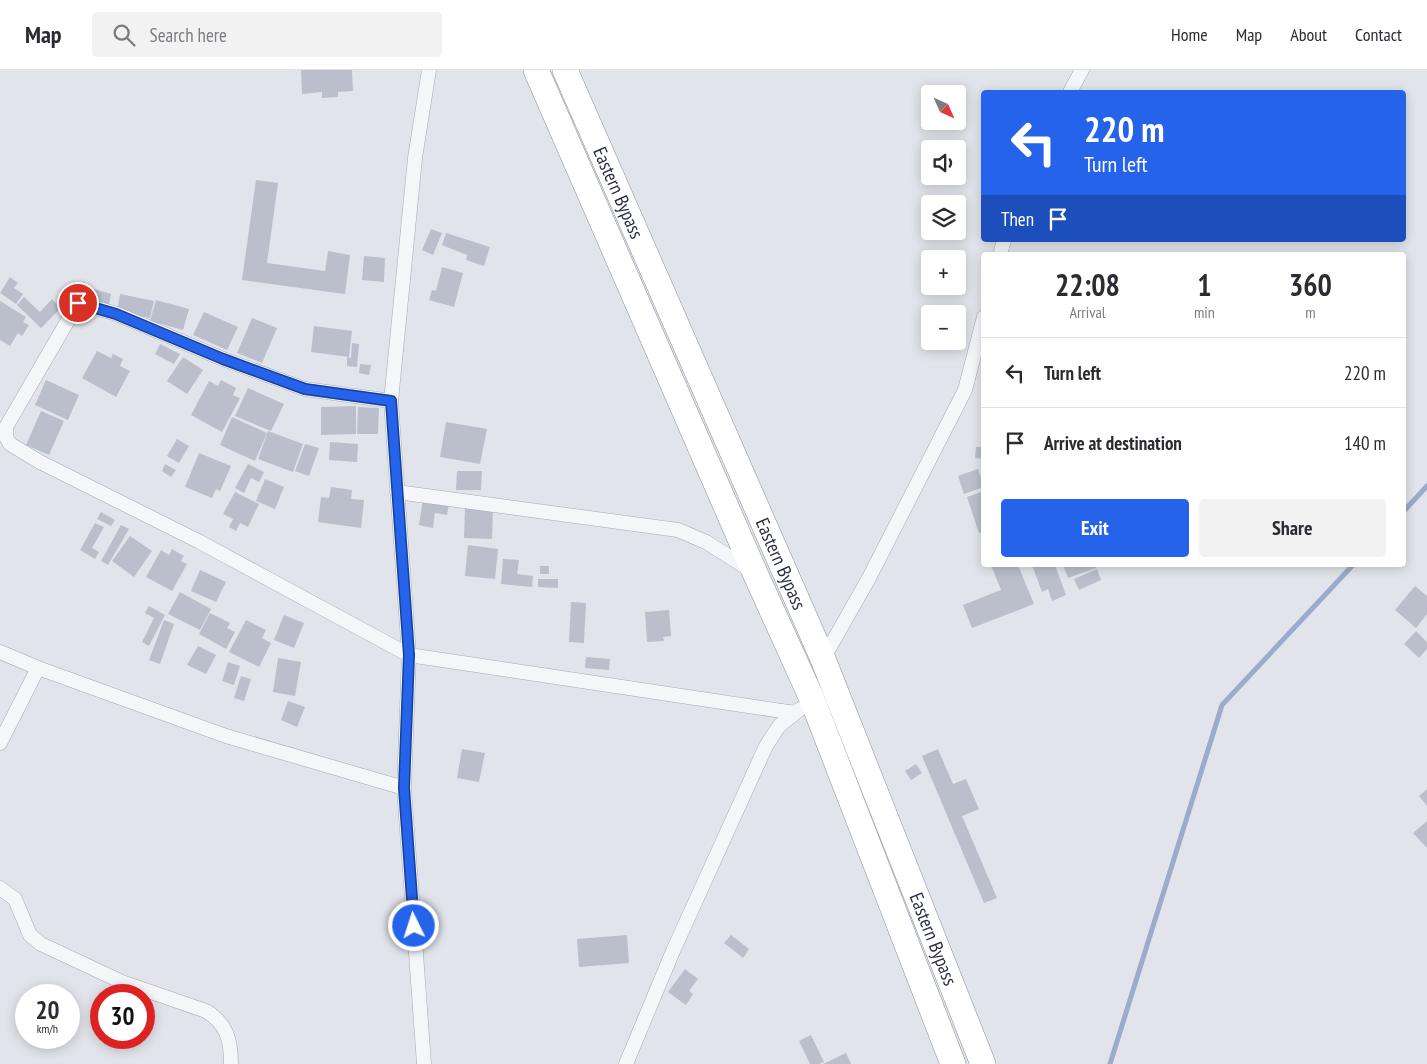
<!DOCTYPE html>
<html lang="en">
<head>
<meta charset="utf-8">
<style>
	:root { --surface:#fff; --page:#f2f2f3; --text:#2b2b33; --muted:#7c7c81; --line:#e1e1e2; --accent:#2563eb }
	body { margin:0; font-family:"PT Sans Narrow",sans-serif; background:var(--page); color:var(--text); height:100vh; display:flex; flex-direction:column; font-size:19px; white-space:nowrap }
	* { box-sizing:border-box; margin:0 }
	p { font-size:16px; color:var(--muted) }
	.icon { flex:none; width:28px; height:28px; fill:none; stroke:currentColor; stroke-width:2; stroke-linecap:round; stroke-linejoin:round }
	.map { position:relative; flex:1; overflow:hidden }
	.sheet { position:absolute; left:981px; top:182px; width:425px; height:315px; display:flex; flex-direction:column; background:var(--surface); border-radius:5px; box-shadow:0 2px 12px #0003 }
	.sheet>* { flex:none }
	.banner { position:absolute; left:981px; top:20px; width:425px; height:152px; border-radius:5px; box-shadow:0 2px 12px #0003; background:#2563eb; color:#fff; overflow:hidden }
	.needle { width:32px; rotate:135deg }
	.tools { position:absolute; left:921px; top:15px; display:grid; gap:10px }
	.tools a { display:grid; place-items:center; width:45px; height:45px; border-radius:5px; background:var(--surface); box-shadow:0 2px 12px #0003; font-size:25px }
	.speed { position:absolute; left:15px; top:914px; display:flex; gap:10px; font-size:25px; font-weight:700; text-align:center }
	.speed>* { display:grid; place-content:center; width:65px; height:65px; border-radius:50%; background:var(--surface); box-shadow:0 2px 12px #0003; line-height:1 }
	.speed small { font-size:12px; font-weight:400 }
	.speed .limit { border:8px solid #d22; background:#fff; color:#111 }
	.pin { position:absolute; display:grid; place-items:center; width:42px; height:42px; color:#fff; margin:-21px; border:2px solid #fff; border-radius:50%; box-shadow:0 1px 5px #0007 }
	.me { position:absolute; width:55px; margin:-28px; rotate:356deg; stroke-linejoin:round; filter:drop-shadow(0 0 4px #0008) }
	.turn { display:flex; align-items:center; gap:18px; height:105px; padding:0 20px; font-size:22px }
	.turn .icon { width:65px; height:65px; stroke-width:2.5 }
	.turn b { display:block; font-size:35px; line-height:42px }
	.then { display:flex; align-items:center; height:48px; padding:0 20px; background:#0003; gap:10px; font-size:19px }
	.eta { display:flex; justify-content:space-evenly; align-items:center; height:85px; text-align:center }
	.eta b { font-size:30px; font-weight:800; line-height:35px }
	.button { display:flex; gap:10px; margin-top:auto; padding:10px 20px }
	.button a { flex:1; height:58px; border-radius:5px; background:var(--accent); color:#fff; font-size:20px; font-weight:800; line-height:58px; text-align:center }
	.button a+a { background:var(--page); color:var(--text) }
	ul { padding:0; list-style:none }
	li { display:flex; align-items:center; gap:15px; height:70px; padding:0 20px; border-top:1px solid var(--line) }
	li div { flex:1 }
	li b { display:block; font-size:19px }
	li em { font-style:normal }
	header { display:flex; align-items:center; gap:30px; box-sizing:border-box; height:70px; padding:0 25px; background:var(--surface); border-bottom:1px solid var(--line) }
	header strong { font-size:24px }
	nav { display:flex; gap:28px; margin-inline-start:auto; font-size:18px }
	.search { width:350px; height:45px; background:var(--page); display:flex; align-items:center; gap:12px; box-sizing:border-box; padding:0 18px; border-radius:5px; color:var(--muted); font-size:19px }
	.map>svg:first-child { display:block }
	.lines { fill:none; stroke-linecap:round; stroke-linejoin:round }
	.stream { stroke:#9aabce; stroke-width:5 }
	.building { fill:#bbbfcc }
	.street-casing { stroke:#a6aab6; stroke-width:15 }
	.highway-casing { stroke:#888ea3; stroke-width:26 }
	.street { stroke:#f5f6f9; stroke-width:14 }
	.highway { stroke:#fff; stroke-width:25 }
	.route-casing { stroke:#184099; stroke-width:12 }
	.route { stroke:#2563eb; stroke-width:9 }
	.labels { text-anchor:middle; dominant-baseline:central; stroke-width:4.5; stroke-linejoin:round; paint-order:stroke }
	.street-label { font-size:19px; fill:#282e45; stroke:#f2f3f8 }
</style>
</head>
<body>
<header>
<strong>Map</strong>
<div class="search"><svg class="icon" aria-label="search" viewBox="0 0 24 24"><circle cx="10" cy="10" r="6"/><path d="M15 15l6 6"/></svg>Search here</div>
<nav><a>Home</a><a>Map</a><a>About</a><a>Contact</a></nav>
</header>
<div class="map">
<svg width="1427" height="994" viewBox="0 0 1427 994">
	<rect width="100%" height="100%" fill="#e2e4eb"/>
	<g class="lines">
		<path class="stream" d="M1404,441L1427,416
			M1110,994L1222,635L1353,495"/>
	</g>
	<path class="building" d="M301,0H352L353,21L338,22V27L322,28V22L302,24Z
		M256,110L278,113L267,193L325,201L328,181L350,185L345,224L242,210Z
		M431,159L442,163L433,185L422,180Z
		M446,163L490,177L484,196L466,190L467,185L442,175Z
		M364,186L385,188L384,212L362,210Z
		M442,197L463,203L454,237L429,230L432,220L436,221Z
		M10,207L18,213L14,218L23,224L16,234L0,223Z
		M94,219L111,224L109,235L91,230Z
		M120,224L154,231L150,248L117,242Z
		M24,227L40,242L52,229L61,238L41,258L17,235Z
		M156,230L189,239L183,260L150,251Z
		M0,231L26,247L23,252L29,255L22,266L18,263L10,276L0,270Z
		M204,242L238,257L227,280L193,265Z
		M252,248L277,258L262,293L237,283Z
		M314,256L352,261L349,287L311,282Z
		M352,273L359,274L357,297L347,296V287L351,288Z
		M160,274L180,284L174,294L155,284Z
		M97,281L111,288L113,284L123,289L120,296L130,301L116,327L82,308Z
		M183,287L203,300L187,324L167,311Z
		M360,294L371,295L369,305L359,303Z
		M46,310L79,325L68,350L35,335Z
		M221,310L236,318L233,325L240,328L222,362L191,345L209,311L218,316Z
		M248,318L284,334L271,361L235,346Z
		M356,336V364L321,365V337Z
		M358,337L379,338L378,364H357Z
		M41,341L64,351L49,385L26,375Z
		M232,347L267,363L255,391L220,375Z
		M446,352L487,359L480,394L440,387Z
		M268,361L303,374L293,402L258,389Z
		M177,369L189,376L179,393L167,386Z
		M330,372L358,374L357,392L329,390Z
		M305,374L319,378L309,406L295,401Z
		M976,377H984V389L975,388Z
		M199,383L231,396L220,421L216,419L212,428L185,417Z
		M165,394L176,400L171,407L162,401Z
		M248,394L264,402L259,412L251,408L244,423L235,418Z
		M978,399L984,417L964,424L958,406Z
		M457,401H482L481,420H456Z
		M265,409L284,417L275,439L256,431Z
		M331,417L352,420L351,429L364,430L361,458L318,452L321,427L329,428Z
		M984,421V461L979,463L967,427Z
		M235,422L259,434L248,457L240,453L236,461L229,457L233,449L223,444Z
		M423,429L449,434L447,445L435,443L433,458L419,455Z
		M465,438L493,439L492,469L464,468Z
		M101,442L115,450L111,456L97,449Z
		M95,453L104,457L92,478L99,482L95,489L80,480Z
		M121,455L129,459L108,495L101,491Z
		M130,466L152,481L134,507L112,491Z
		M468,475L498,479L495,509L465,506Z
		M172,479L184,486L181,491L187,494L172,521L146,507L161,480L169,485Z
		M503,489L519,490L517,504L533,506L532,517L501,514Z
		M991,495H1018L1034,534L972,558L963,535L1001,520Z
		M1032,495H1055L1066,525L1052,531L1048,519L1042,522Z
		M1063,495H1095L1096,498L1068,508Z
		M540,496H549V504H540Z
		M1097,499L1101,510L1079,520L1074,509Z
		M200,500L226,512L216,532L191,521Z
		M538,509H558V518L538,517Z
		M1415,516L1427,526V544L1416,558L1395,540Z
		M180,522L211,539L200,560L168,544Z
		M571,532L586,533L584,573L569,572Z
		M149,536L165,545L149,576L142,572L154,548L145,543Z
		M669,540L671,566L663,567L664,571L647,572L645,542Z
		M210,543L230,553L227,558L235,562L226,579L199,564Z
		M284,545L304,553L294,578L274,570Z
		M164,550L174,554L160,594L149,590Z
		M246,550L266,560L262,568L271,573L259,597L229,582Z
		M1416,561L1427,572V579L1419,588L1404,574Z
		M198,576L216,585L206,604L187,595Z
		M586,587L610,589L609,600L585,598Z
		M278,588L301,592L295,626L273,622Z
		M228,592L240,596L234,615L222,611Z
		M241,606L251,609L244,631L234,628Z
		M288,631L305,637L297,657L281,650Z
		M462,679L485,683L479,712L457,708Z
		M938,679L953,714L966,709L979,739L962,746L997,828L984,833L922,686Z
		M916,694L922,703L911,710L905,701Z
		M1427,719V736L1419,726Z
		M1427,751V778L1413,763Z
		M627,865L629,893L579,897L577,869Z
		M731,865L749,879L743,888L724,873Z
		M685,899L698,909L689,921L693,924L686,935L668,922Z
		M811,965L824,992L819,994H810L799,971Z
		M846,983L851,994H823Z"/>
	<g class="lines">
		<defs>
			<path id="street" d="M1070,22L1082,0
				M1000,185L1004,170
				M391,331L305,319L223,289L117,244L78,233L6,357V367L10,374L40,392L198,471L409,585L795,643
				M397,422L678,460L706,472L752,501
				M0,582L38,598L226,666L404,718
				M823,589L869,508L965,320L984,247
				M0,673L38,598
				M0,818L15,829L30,865L41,874L122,912L206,941C227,954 231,970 231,994
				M424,994L404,718L409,585L391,331L415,88L429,0
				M626,994L673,881L766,676L779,656L800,639"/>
			<g id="highway">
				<path d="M536,0L755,503L812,629L953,994"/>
				<path id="s1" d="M565,0L823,589L983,994"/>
			</g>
		</defs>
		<use href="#street" class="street-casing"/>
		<use href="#highway" class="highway-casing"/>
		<use href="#street" class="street"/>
		<use href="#highway" class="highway"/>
	</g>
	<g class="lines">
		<defs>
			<path id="route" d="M78,233L116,244L223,289L305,319L391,331L409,585L404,718L414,856"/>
		</defs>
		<use href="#route" class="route-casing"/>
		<use href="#route" class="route"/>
	</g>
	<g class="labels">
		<g class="street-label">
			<text stroke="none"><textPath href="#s1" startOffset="134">Eastern Bypass</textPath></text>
			<text stroke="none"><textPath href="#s1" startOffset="539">Eastern Bypass</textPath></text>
			<text stroke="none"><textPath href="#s1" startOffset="944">Eastern Bypass</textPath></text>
		</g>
	</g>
</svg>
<div class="tools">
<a><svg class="needle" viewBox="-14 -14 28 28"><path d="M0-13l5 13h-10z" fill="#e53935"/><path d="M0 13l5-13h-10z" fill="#7c7c81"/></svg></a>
<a><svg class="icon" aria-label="sound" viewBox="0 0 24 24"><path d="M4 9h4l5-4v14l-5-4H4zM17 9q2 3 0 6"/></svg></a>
<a><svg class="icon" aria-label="layers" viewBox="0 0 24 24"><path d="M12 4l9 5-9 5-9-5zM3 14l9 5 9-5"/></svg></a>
<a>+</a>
<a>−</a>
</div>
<div class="speed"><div>20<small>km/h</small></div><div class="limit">30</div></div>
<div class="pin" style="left:78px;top:233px;background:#d93025"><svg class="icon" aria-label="arrive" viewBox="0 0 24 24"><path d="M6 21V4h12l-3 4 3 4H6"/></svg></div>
<svg class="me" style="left:414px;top:856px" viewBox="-20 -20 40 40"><circle r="17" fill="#2563eb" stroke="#fff" stroke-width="3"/><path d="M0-11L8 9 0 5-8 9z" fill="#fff"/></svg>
<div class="banner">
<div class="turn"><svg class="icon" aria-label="left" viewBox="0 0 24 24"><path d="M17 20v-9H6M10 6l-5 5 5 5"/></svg><div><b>220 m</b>Turn left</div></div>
<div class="then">Then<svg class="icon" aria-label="arrive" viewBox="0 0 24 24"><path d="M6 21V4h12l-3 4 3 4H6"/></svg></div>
</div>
<section class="sheet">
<div class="eta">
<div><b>22:08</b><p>Arrival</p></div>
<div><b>1</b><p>min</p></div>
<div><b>360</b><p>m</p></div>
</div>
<ul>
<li><svg class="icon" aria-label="left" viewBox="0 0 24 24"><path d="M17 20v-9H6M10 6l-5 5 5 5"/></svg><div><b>Turn left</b></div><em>220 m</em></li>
<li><svg class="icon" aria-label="arrive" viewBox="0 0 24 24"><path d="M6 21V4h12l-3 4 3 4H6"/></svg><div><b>Arrive at destination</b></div><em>140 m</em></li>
</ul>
<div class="button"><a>Exit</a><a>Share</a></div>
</section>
</div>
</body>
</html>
